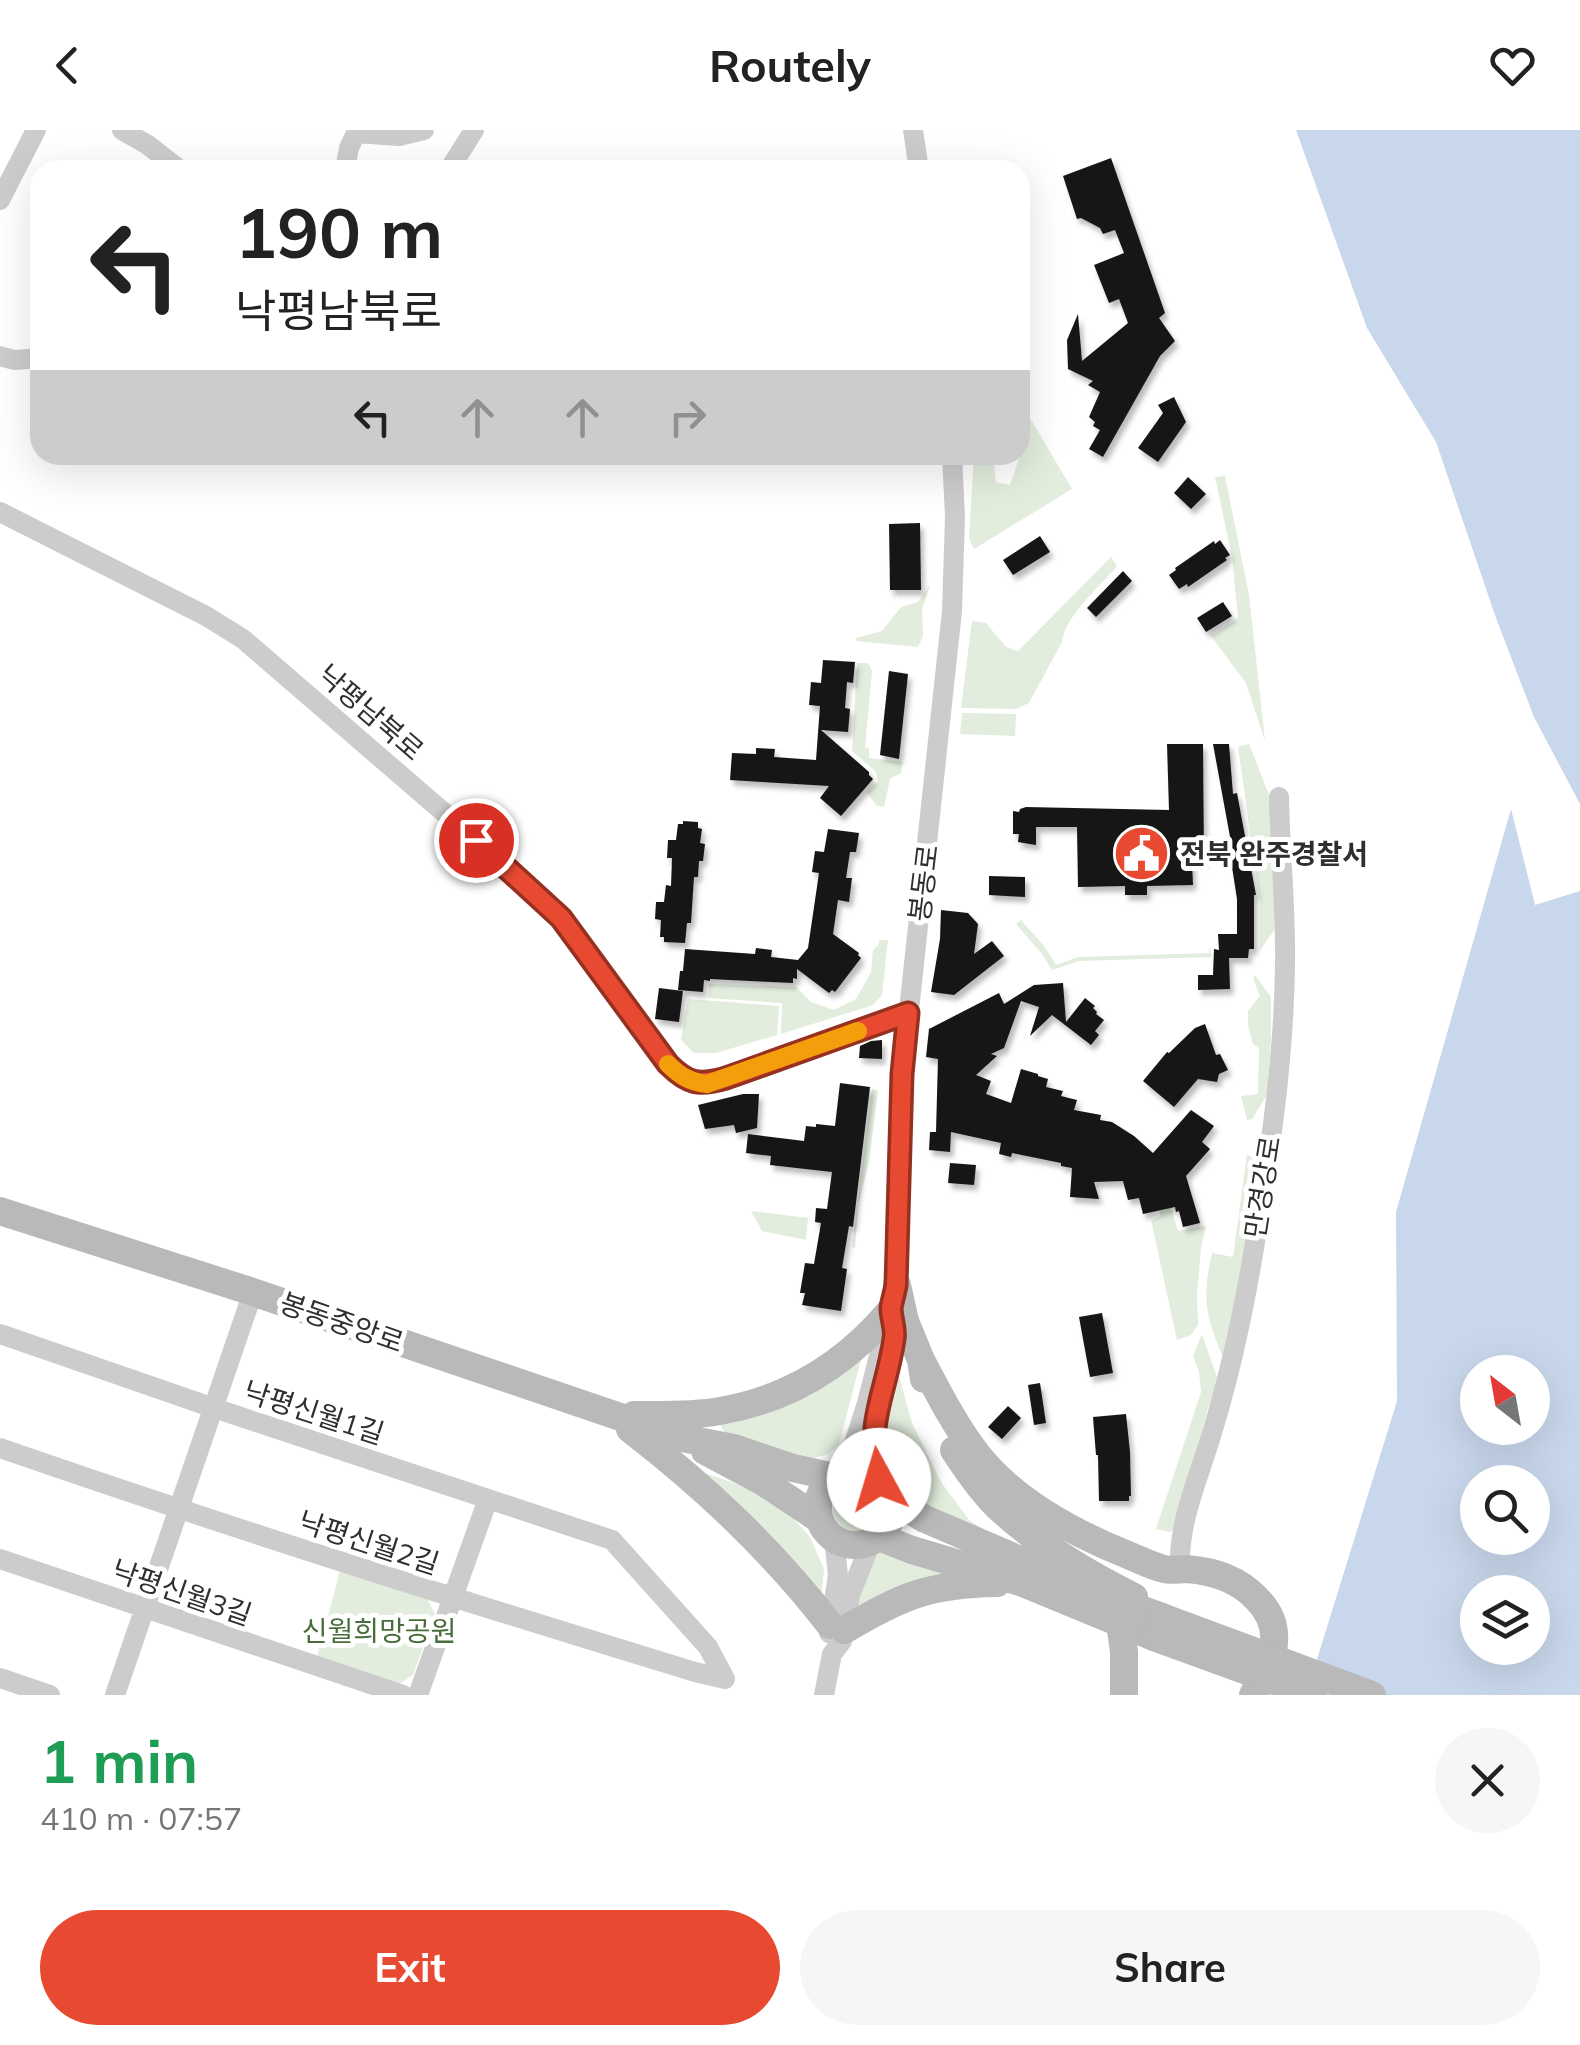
<!DOCTYPE html>
<html lang="en">
<head>
<meta charset="utf-8">
<style>
	:root { --surface:#fff; --page:#f6f6f6; --text:#222; --muted:#767676; --accent:#e74a31 }
	body { margin:0; font-family:Mulish,"Noto Sans KR",sans-serif; background:var(--page); color:var(--text); height:100vh; display:flex; flex-direction:column; font-size:38px; white-space:nowrap }
	* { box-sizing:border-box; margin:0 }
	p { font-size:32px; color:var(--muted) }
	.icon { flex:none; width:55px; height:55px; fill:none; stroke:currentColor; stroke-width:2; stroke-linecap:round; stroke-linejoin:round }
	.map { position:relative; height:1565px; overflow:hidden }
	.sheet { display:flex; flex-direction:column; background:var(--surface); flex:1 }
	.sheet>* { flex:none }
	.banner { position:absolute; left:30px; top:30px; width:1000px; height:305px; border-radius:30px; box-shadow:0 10px 40px #0002; background:#fff; color:var(--text); overflow:hidden }
	.needle { width:65px; rotate:329deg }
	.buttons { position:absolute; left:1460px; top:1225px; display:grid; gap:20px }
	.buttons a { display:grid; place-items:center; width:90px; height:90px; border-radius:50%; background:var(--surface); box-shadow:0 10px 40px #0002; font-size:50px }
	.pin { position:absolute; display:grid; place-items:center; width:85px; height:85px; color:#fff; margin:-42px; border:5px solid #fff; border-radius:50%; box-shadow:0 2px 10px #0007 }
	.me { position:absolute; width:110px; margin:-55px; rotate:354deg; stroke-linejoin:round; filter:drop-shadow(0 0 8px #0008) }
	.turn { display:flex; align-items:center; gap:35px; height:210px; padding:0 40px; font-size:45px }
	.turn .icon { width:130px; height:130px; stroke-width:2.5 }
	.turn b { display:block; font-size:70px; line-height:85px }
	.lanes { display:flex; align-items:center; height:95px; padding:0 40px; background:#0003; justify-content:center; gap:50px; direction:ltr }
	.lanes .off { opacity:.35 }
	.round { display:grid; place-items:center; flex:none; width:105px; height:105px; border-radius:52px; background:var(--page) }
	.headline { display:flex; align-items:center; justify-content:space-between; height:170px; padding:0 40px }
	h1 { font-size:60px; font-weight:700; line-height:75px; color:#1e9e55 }
	.button { display:flex; gap:20px; margin-top:auto; padding:20px 40px }
	.button a { flex:1; height:115px; border-radius:60px; background:var(--accent); color:#fff; font-size:40px; font-weight:700; line-height:115px; text-align:center }
	.button a+a { background:var(--page); color:var(--text) }
	header { display:flex; justify-content:space-between; align-items:center; height:130px; padding:0 40px; background:var(--surface); font-size:45px; font-weight:700 }
	.map>svg:first-child { display:block }
	.green { fill:#e2eddd }
	.water { fill:#c9d7ec; fill-rule:evenodd }
	.building { fill:#161616; filter:url(#shadow) }
	.lines { fill:none; stroke-linecap:round; stroke-linejoin:round }
	.street { stroke:#ccc; stroke-width:20 }
	.secondary { stroke:#b9b9b9; stroke-width:28 }
	.secondary-bridge { stroke:#b9b9b9; stroke-width:28 }
	.route-casing { stroke:#963020; stroke-width:25 }
	.route { stroke:#e74a31; stroke-width:18 }
	.slow { stroke:#f59e0b; stroke-width:18 }
	.labels { text-anchor:middle; dominant-baseline:central; stroke-width:10; stroke-linejoin:round; paint-order:stroke }
	.street-label { font-size:28px; fill:#2f2f2f; stroke:#fff }
	.poi-label { font-size:28px; font-weight:bold; fill:#2f2f2f; stroke:#fff; text-anchor:start }
	.park-label { font-size:28px; fill:#486c3c; stroke:#fff }
</style>
</head>
<body>
<header><svg class="icon" aria-label="back" viewBox="0 0 24 24"><path d="M15 5l-7 7 7 7"/></svg>Routely<svg class="icon" aria-label="heart" viewBox="0 0 24 24"><path d="M12 20l-8-8c-3-5 5-10 8-4 3-6 11-1 8 4z"/></svg></header>
<div class="map">
<svg width="1580" height="1565" viewBox="0 0 1580 1565">
	<defs>
		<filter id="shadow"><feDropShadow dx="3.5" dy="5.5" stdDeviation="2.5" flood-color="#0004"/></filter>
	</defs>
	<rect width="100%" height="100%" fill="#fff"/>
	<path class="green" d="M1020,271L1072,359L974,419L969,409L974,325H993L996,352L1010,355L1029,299L1020,286Z
		M1225,346L1249,465L1265,611L1246,553L1211,506L1238,488L1232,427L1215,347Z
		M1111,427L1117,436C1100,456 1064,488 1062,512L1029,573L1016,579L961,578L972,491L986,493L1006,517L1018,521Z
		M930,455L922,479L923,506L918,517L856,511V508L882,501L901,477L918,472Z
		M857,533H868L872,541L865,617L869,618V628L903,632L901,643L890,649L884,677L877,676L866,662L878,652L876,642L852,621Z
		M962,583L1016,584L1015,606L960,604Z
		M1249,614L1270,667L1278,795L1260,820V772L1238,617Z
		M1021,790L1044,816L1056,835L1078,827L1209,823V816L1212,827L1079,831L1052,840L1042,824L1016,794Z
		M879,810H888L882,865L873,875L781,904L782,873L708,868L709,854L796,857L811,872L834,880L856,869L871,842L873,820L879,814Z
		M1255,845L1271,867V910L1267,965L1252,989L1247,990L1241,966L1258,964L1259,918L1253,914L1248,895V881L1260,866L1253,848Z
		M688,869L779,876L777,905L716,923H694L681,910Z
		M872,959L878,960L869,1031L858,1077L855,1118L852,1117Z
		M1247,1024L1257,1032V1042L1244,1144L1223,1227C1205,1186 1202,1167 1212,1123L1233,1127Z
		M1163,1049L1178,1101L1206,1096L1201,1117L1197,1164L1198,1195L1191,1205L1177,1210L1151,1090L1160,1086L1158,1067Z
		M751,1081L808,1088L806,1110L762,1101Z
		M1202,1204L1218,1250L1207,1281L1177,1397L1170,1402L1156,1399L1201,1262L1199,1242L1193,1226Z
		M894,1228L912,1293L941,1352L969,1390L1015,1420L910,1367L894,1351L881,1320L882,1297Z
		M861,1230L839,1314L828,1324L810,1329L725,1303L721,1297L722,1292Z
		M705,1343L734,1353L781,1375L810,1407L824,1439L821,1472L706,1350Z
		M833 1379a22 22 0 1 1 44 0a22 22 0 1 1-44 0Z
		M881,1419L946,1442L947,1447L863,1482L854,1474L874,1427Z
		M340,1441L427,1468L435,1484L413,1545L399,1554L317,1527Z"/>
	<path class="water" d="M1296,0H1580V674L1534,587L1496,488L1436,312L1367,198Z
		M1511,679L1535,775L1580,761V1565H1306L1397,1271L1396,1082ZM1478,1242H1532V1298H1478ZM1478,1352H1532V1408H1478ZM1478,1462H1532V1518H1478Z"/>
	<path class="building" d="M1111,28L1165,183L1159,188L1175,211L1160,226L1103,327L1089,319L1100,300L1093,296L1095,292L1089,287L1100,262L1088,255L1093,251L1068,239L1067,210L1078,184L1082,231L1128,193L1119,169L1109,173L1094,135L1124,123L1115,100L1103,104L1100,98L1081,88L1077,89L1063,46Z
		M1174,267L1186,292L1158,332L1138,318L1163,283L1158,275Z
		M1188,347L1206,364L1191,379L1174,363Z
		M920,393L921,460H890L889,394Z
		M1040,406L1050,422L1013,445L1003,430Z
		M1220,410L1230,425L1225,428L1227,430L1188,457L1187,454L1179,459L1169,445L1176,440L1175,438L1214,411L1215,414Z
		M1123,441L1132,451L1096,487L1087,478Z
		M1223,472L1232,486L1206,502L1197,488Z
		M823,530L855,532L853,553L847,552L845,578L850,579L848,602L821,600L869,642V645L873,649L841,686L820,668L829,656L730,650L732,623L756,624V618L775,619L774,627L816,630L820,576L809,575L811,552L821,553Z
		M889,541L908,544L899,629L880,625Z
		M1167,614H1203L1204,732H1192L1193,755L1147,756V765H1125V756L1078,757L1077,697H1036V715L1018,712L1019,704H1013V681L1019,682L1020,679L1026,677L1169,680Z
		M1213,614H1229L1233,664L1237,663L1256,765H1254V819H1249L1248,828H1229L1230,859L1198,860V845H1213L1214,819L1219,820L1218,804H1237V769L1230,724L1233,723Z
		M683,691L698,692V698L702,699L700,713L705,714L703,731H699L698,747H694L691,793H687L685,813L664,812V807H660L661,790L655,789L656,772H664L666,755L671,756L672,728H667L668,710H676L678,694H683Z
		M828,699L859,703L856,722H850L846,748H852L849,772L838,770L833,804L859,823L858,825L861,828L835,862L832,860L829,863L797,839V849L793,848V853L710,849V851L704,850L703,862L678,860L680,841H683L685,819L755,824L756,818L772,820L771,827L798,830L808,818L819,743L812,742L815,721L824,722Z
		M989,746L1025,747V767L989,765Z
		M941,780L968,783L978,794L974,824L992,811L1004,826L954,865L931,862L940,809Z
		M1063,853L1066,892L1085,868L1095,876L1093,878L1097,882L1096,884L1104,890L1095,901L1099,905L1091,915L1052,885L1030,906L1039,877L1021,871L1004,918L991,924L997,926L976,945L991,951L986,964L1011,973L1021,939L1038,944V946L1048,949L1046,957L1063,961L1061,966L1077,970L1074,980L1101,985L1100,990L1112,992L1134,1006L1153,1023L1191,980L1214,996L1202,1012L1210,1019L1186,1046L1200,1093L1183,1097L1179,1081L1176,1082L1175,1077L1143,1084L1139,1068L1128,1070L1123,1051L1094,1052L1099,1069L1070,1067L1072,1038L1061,1036V1033L1012,1023L1011,1027L999,1024L1001,1013L951,1002L950,1022L929,1020L930,1002H936L938,929L926,927L929,899L999,863L1004,874L1034,855Z
		M659,858L683,861L679,892L655,889Z
		M1205,894L1216,925L1220,924L1228,940L1219,944L1217,952L1198,949L1174,977L1143,951L1167,922L1169,923L1195,898Z
		M882,910V929L859,928L860,916L871,911Z
		M840,953L870,957L853,1097L849,1096L842,1138L847,1139L841,1181L802,1175L805,1163H800L805,1133L814,1134L821,1093L815,1092L816,1078L827,1079L832,1042L770,1035L771,1026L746,1023L748,1004L804,1011L806,996L816,997V994L835,996Z
		M743,964H759L757,998L736,1003L734,995L705,999L698,975Z
		M950,1033L976,1035L974,1055L948,1053Z
		M1102,1183L1113,1243L1090,1247L1079,1187Z
		M1040,1253L1046,1293L1034,1295L1028,1255Z
		M1008,1276L1021,1288L1002,1309L988,1297Z
		M1126,1284L1130,1322L1131,1366H1129V1371H1099L1098,1325H1096L1093,1287Z"/>
	<g class="lines">
		<path class="street" d="M122,0L148,15L180,40
			M913,0L919,40
			M345,40L349,18L356,3L399,6L424,0
			M449,40L474,0
			M0,70L36,0
			M0,226L14,230L40,228
			M0,382L206,486L243,509L544,769C578,805 605,848 634,889C647,907 660,930 678,944C687,951 696,953 707,954L908,883
			M0,1204L214,1278L612,1410L708,1517L725,1549
			M878,1274C872,1300 873,1324 879,1349
			M0,1318C230,1398 462,1471 695,1542L725,1549
			M845,1342L867,1273L897,1155L902,945L952,481L955,387L952,325
			M0,1429L403,1565
			M1180,1439C1178,1392 1198,1350 1211,1306C1228,1251 1241,1193 1251,1136C1268,1037 1284,935 1285,834C1286,778 1280,723 1279,667
			M829,1503L838,1445L834,1409
			M0,1548L50,1565
			M115,1565L253,1162
			M418,1565L488,1369
			M824,1565L832,1524L842,1511L850,1465L871,1412"/>
		<path class="secondary" d="M0,1081L253,1162L682,1308L734,1318L793,1338L834,1347
			M897,1155L905,1191L921,1230L924,1249
			M921,1230C938,1262 954,1294 976,1323C1013,1371 1073,1403 1128,1425C1140,1430 1152,1436 1164,1439C1171,1441 1179,1439 1187,1439C1212,1441 1238,1449 1256,1468C1288,1499 1272,1533 1253,1565
			M634,1285C662,1285 692,1286 720,1281C790,1269 846,1234 891,1180
			M630,1299C706,1358 771,1419 830,1495
			M954,1320C967,1340 980,1359 997,1376C1036,1413 1086,1443 1134,1467
			M705,1321L765,1353L819,1389
			M818 1378a37 37 0 1 1 74 0a37 37 0 1 1-74 0Z
			M892,1370L925,1389L1104,1466L1162,1487
			M879,1407L912,1420L1023,1453L1154,1507
			M1120,1492L1124,1522V1565
			M844,1500C903,1466 928,1454 997,1453"/>
		<path class="secondary-bridge" d="M1162,1487L1372,1565
			M1154,1507L1313,1565"/>
	</g>
	<g class="lines">
		<defs>
			<path id="route" d="M476,710L561,788L668,934C688,954 699,956 726,948L908,883L902,944L896,1155C895,1162 892,1171 891,1178C891,1189 896,1199 894,1209C886,1264 865,1291 879,1350"/>
		</defs>
		<use href="#route" class="route-casing"/>
		<use href="#route" class="route"/>
		<path class="slow" d="M668,934C680,946 690,952 707,954L858,901"/>
	</g>
	<defs>
		<symbol id="civic-disc" viewBox="-11 -11 22 22"><circle r="9.5" fill="#e74a31" stroke="#fff"/><path d="M-.6-6.5H3V-4.5H.6V-3L4-1V1h2V6H-6V1h2V-1L-.6-3ZM-1.2 2.5V6h2.4V2.5Z" fill="#fff"/></symbol>
	</defs>
	<g fill-rule="evenodd">
		<use href="#civic-disc" x="1110" y="692" width="63" height="63"/>
	</g>
	<g class="labels">
		<g class="street-label">
			<text transform="translate(371 582) rotate(41)">낙평남북로</text>
			<text transform="translate(923 753) rotate(-83)">봉동로</text>
			<text transform="translate(1262 1057) rotate(-81)">만경강로</text>
			<text transform="translate(342 1192) rotate(19)">봉동중앙로</text>
			<text transform="translate(314 1282) rotate(18)">낙평신월1길</text>
			<text transform="translate(369 1412) rotate(18)">낙평신월2길</text>
			<text transform="translate(182 1462) rotate(19)">낙평신월3길</text>
		</g>
		<g class="poi-label">
			<text x="1180" y="723">전북 완주경찰서</text>
		</g>
		<g class="park-label">
			<text x="379" y="1500">신월희망공원</text>
		</g>
	</g>
</svg>
<div class="buttons">
<a><svg class="needle" viewBox="-14 -14 28 28"><path d="M0-13l5 13h-10z" fill="#e53935"/><path d="M0 13l5-13h-10z" fill="#767676"/></svg></a>
<a><svg class="icon" aria-label="search" viewBox="0 0 24 24"><circle cx="10" cy="10" r="6"/><path d="M15 15l6 6"/></svg></a>
<a><svg class="icon" aria-label="layers" viewBox="0 0 24 24"><path d="M12 4l9 5-9 5-9-5zM3 14l9 5 9-5"/></svg></a>
</div>
<div class="pin" style="left:476px;top:710px;background:#d93025"><svg class="icon" aria-label="arrive" viewBox="0 0 24 24"><path d="M6 21V4h12l-3 4 3 4H6"/></svg></div>
<svg class="me" style="left:879px;top:1350px" viewBox="-20 -20 40 40"><circle r="19" fill="#fff"/><path d="M0-13L10 11 0 6-10 11z" fill="#e74a31"/></svg>
<div class="banner">
<div class="turn"><svg class="icon" aria-label="left" viewBox="0 0 24 24"><path d="M17 20v-9H6M10 6l-5 5 5 5"/></svg><div><b>190 m</b>낙평남북로</div></div>
<div class="lanes"><svg class="icon" aria-label="left" viewBox="0 0 24 24"><path d="M17 20v-9H6M10 6l-5 5 5 5"/></svg><svg class="icon off" aria-label="ahead" viewBox="0 0 24 24"><path d="M12 20V5M6 11l6-6 6 6"/></svg><svg class="icon off" aria-label="ahead" viewBox="0 0 24 24"><path d="M12 20V5M6 11l6-6 6 6"/></svg><svg class="icon off" aria-label="right" viewBox="0 0 24 24"><path d="M7 20v-9h11M14 6l5 5-5 5"/></svg></div>
</div>
</div>
<section class="sheet">
<div class="headline"><div><h1>1 min</h1><p>410 m · 07:57</p></div><a class="round"><svg class="icon" aria-label="close" viewBox="0 0 24 24"><path d="M6 6l12 12M18 6L6 18"/></svg></a></div>
<div class="button"><a>Exit</a><a>Share</a></div>
</section>
</body>
</html>
